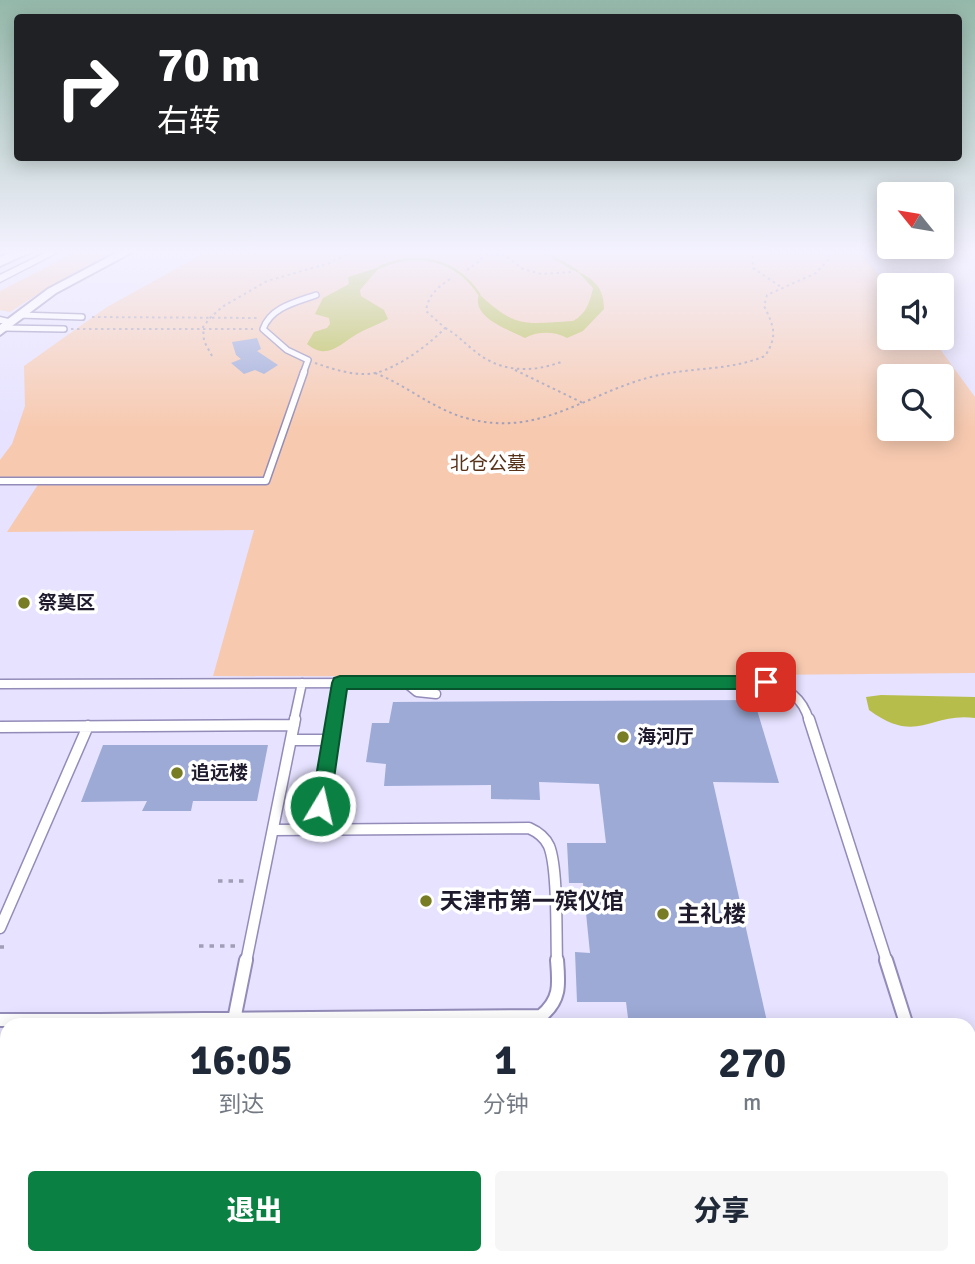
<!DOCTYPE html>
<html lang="zh">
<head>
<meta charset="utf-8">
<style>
	:root { --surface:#fff; --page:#f6f6f7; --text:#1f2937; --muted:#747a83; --accent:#0b8043 }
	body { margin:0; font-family:Signika,"Noto Sans SC",sans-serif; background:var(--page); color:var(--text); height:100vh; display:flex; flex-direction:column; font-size:26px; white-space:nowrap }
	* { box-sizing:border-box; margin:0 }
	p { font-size:23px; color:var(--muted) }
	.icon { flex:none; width:38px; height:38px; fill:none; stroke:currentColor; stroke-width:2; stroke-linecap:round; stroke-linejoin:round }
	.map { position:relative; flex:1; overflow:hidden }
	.sheet { position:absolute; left:0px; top:1018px; width:976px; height:247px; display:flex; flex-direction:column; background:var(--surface); border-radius:21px 21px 0 0; box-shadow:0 4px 18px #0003 }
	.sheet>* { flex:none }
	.guide { position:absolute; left:14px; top:14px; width:948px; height:147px; border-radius:7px; box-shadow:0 4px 18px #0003; background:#202124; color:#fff; overflow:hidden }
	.needle { width:46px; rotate:300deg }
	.buttons { position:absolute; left:877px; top:182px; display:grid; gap:14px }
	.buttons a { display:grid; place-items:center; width:77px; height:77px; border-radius:7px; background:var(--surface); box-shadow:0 4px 18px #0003; font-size:35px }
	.pin { position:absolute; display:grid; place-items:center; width:60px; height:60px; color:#fff; margin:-30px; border-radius:14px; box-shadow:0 4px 10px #0006 }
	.me { position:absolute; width:77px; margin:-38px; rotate:9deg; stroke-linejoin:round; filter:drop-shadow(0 0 5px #0008) }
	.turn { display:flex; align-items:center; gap:24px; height:147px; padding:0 28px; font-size:32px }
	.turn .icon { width:91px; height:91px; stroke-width:2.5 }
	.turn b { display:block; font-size:49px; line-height:60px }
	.eta { display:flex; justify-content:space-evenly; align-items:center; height:119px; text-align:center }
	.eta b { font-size:42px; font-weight:800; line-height:49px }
	.cta { display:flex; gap:14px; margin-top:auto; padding:14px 28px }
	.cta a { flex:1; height:80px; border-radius:7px; background:var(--accent); color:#fff; font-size:28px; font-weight:800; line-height:80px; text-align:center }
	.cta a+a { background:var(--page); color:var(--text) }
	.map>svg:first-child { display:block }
	.green { fill:#f7cab0; fill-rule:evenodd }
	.water { fill:#b7bd4a }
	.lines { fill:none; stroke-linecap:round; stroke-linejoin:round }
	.stream { stroke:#b7bd4a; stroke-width:2.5 }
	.building { fill:#9daad6 }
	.service-far4-casing { stroke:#938cb9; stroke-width:8 }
	.service-far3-casing { stroke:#938cb9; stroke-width:9 }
	.service-far2-casing { stroke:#938cb9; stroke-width:11 }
	.service-far1-casing { stroke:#938cb9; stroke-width:13 }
	.service-casing { stroke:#938cb9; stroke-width:16 }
	.minor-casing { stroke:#938cb9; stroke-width:3 }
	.tertiary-casing { stroke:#938cb9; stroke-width:4 }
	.trunk-casing { stroke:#938cb9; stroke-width:4 }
	.path-far1 { stroke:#a19db6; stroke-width:2; stroke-dasharray:2.5 3.5; stroke-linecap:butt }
	.path { stroke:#a19db6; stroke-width:3.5; stroke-dasharray:4.5 6; stroke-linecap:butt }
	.service-far4 { stroke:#fff; stroke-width:5 }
	.service-far3 { stroke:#fff; stroke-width:6 }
	.service-far2 { stroke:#fff; stroke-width:8 }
	.service-far1 { stroke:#fff; stroke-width:10 }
	.service { stroke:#fff; stroke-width:12 }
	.minor { fill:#fff; fill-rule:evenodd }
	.tertiary { fill:#fff; fill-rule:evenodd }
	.trunk { fill:#fff; fill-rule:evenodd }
	.route { fill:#0b8043; stroke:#07532c; stroke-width:2 }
	.poi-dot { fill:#787c25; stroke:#fff; stroke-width:2.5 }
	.labels { text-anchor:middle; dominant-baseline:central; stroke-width:7; stroke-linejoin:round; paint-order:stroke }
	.park-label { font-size:19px; fill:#583219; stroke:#fff }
	.poi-label { font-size:19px; font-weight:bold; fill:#1f1b2d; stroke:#fff; text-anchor:start }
	.near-poi-label { font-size:23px; font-weight:bold; fill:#1f1b2d; stroke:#fff; text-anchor:start }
</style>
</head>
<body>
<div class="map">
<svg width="975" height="1264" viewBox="0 0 975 1264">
	<rect width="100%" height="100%" fill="#e6e2ff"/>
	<path class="green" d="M80,250H121L44,290L10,312L0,310V291Z
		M210,250H859L889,287V338H932L975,397V673L556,677L213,676L254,530L7,532L41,480L0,479V460L12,444L25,406L24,366L107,307ZM889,376H942V429H889Z"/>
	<path class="water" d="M380,267L360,290L361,296L384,310L388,319C378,325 367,328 357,334C340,344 327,361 307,344L314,332L327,328L330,324L329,318L315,314L323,298L349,284L348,277Z
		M577,271C595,280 604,288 604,309L583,331L567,338C555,331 537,331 525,338C508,329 471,318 479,294C515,328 525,324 573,321C586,314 590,302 593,288Z
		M881,695L975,697V718C929,712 918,746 869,710L866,697Z"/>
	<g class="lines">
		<path class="stream" d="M543,251L577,271
			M380,267C418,251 456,259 479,294"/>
	</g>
	<path class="building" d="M257,338L261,349L257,351L278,365L264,374L255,370L244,374L231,363L241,359L236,355L232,342Z
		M754,700L779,783L713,782L768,1026H629L626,1002H577L575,952L590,953L583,883H569L567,843H606L599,784L539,782L540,800L491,799V785L384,786L386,764L366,762L372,723H389L393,702Z
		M103,745H268L257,801H193L191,811H142L147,801L81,802Z
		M223,1258H917L919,1264H222Z"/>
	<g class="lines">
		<defs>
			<path id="service-far4" d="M19,315L82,317
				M4,328L64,329
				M303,374L308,360L287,350L263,329C271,307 296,302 316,295"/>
			<path id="service-far3" d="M0,481H266L304,372"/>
			<path id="service-far2" d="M406,683L417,692L436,694
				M0,684L766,682C789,689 802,697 809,720
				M294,720L302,683
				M334,720L340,683"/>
			<path id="service-far1" d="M809,719L887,962
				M0,727L294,725
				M292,740H330
				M320,806L334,719
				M273,830L529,828C538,832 545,837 549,846C558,868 556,935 557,962
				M0,928L88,726
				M246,962L295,719"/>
			<path id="service" d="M886,960L907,1026
				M0,1020H100
				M234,1020L246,960
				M99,1026L100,1020L541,1016C561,1000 559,984 557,960
				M0,1074H7
				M970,1222L975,1240"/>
			<path id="minor" d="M51,250H62L0,282V275Z
				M0,317L17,321L12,324L0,323Z
				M11,1258H39L38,1264H10Z"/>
			<path id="tertiary" d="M122,250H136L56,293L0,335V325L48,289Z"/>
			<path id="trunk" d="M16,250H35L0,266V257Z"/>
		</defs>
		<use href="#service-far4" class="service-far4-casing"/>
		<use href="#service-far3" class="service-far3-casing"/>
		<use href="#service-far2" class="service-far2-casing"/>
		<use href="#service-far1" class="service-far1-casing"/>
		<use href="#service" class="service-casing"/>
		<use href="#minor" class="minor-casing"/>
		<use href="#tertiary" class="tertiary-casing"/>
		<use href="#trunk" class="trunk-casing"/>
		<path class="path-far1" d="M466,250L506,256L523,269L541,274L572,272
			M752,250L753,268L781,287
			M467,270L481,260L484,250
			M92,317L257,318
			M445,328C457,334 465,344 476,352C500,372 532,373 561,362
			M71,329H253
			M212,356L204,341L203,327L210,318L222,307L267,281L330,263L355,250
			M315,363C333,369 356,377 375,373C398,368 430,344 445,328L426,311C428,295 438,287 450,279
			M515,370L585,404
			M375,373C406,385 433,409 466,418C540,439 587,392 655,376C692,367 729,371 765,356C778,336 774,326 764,306L767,295L816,273L830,258L829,250"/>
		<path class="path" d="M218,881H249
			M199,946H238
			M0,947H4"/>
		<use href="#service-far4" class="service-far4"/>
		<use href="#service-far3" class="service-far3"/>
		<use href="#service-far2" class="service-far2"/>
		<use href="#service-far1" class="service-far1"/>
		<use href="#service" class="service"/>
		<use href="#minor" class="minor"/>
		<use href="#tertiary" class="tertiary"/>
		<use href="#trunk" class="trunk"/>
	</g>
	<linearGradient id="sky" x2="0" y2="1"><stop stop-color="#94b8a9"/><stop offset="0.59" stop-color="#f4f2ff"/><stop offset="1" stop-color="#f4f2ff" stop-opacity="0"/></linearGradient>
	<rect width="975" height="427" fill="url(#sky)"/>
	<path class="route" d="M340,676H766L772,678L775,682L772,687L766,689H347L330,806L327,812L320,815L313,812L311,806L332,683L334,678Z"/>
	<g class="poi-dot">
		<circle cx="24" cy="603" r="7"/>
		<circle cx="623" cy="737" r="7"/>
		<circle cx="177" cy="773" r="7"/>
		<circle cx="426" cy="901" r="7"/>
		<circle cx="663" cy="914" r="7"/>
	</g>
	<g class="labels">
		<g class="park-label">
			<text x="488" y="464">北仓公墓</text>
		</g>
		<g class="poi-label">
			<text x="38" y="603">祭奠区</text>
			<text x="637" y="737">海河厅</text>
			<text x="191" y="773">追远楼</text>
		</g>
		<g class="near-poi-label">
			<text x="440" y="901">天津市第一殡仪馆</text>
			<text x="677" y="914">主礼楼</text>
		</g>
	</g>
</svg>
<div class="buttons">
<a><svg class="needle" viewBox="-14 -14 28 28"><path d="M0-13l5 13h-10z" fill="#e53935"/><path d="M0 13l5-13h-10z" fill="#747a83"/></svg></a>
<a><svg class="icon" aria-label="sound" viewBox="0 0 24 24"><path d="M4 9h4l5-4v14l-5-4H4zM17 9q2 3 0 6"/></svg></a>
<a><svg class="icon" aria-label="search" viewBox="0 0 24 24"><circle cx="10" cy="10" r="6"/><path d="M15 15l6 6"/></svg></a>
</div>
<div class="pin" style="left:766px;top:682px;background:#d93025"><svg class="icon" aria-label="arrive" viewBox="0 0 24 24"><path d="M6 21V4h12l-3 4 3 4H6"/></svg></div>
<svg class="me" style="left:320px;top:806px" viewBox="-20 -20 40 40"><circle r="17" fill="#0b8043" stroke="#fff" stroke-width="3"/><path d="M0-11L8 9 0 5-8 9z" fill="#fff"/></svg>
<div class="guide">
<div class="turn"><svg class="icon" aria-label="right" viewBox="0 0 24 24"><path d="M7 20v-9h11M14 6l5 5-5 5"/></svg><div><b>70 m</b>右转</div></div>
</div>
<section class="sheet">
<div class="eta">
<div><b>16:05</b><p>到达</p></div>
<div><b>1</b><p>分钟</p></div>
<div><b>270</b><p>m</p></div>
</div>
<div class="cta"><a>退出</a><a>分享</a></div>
</section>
</div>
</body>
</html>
